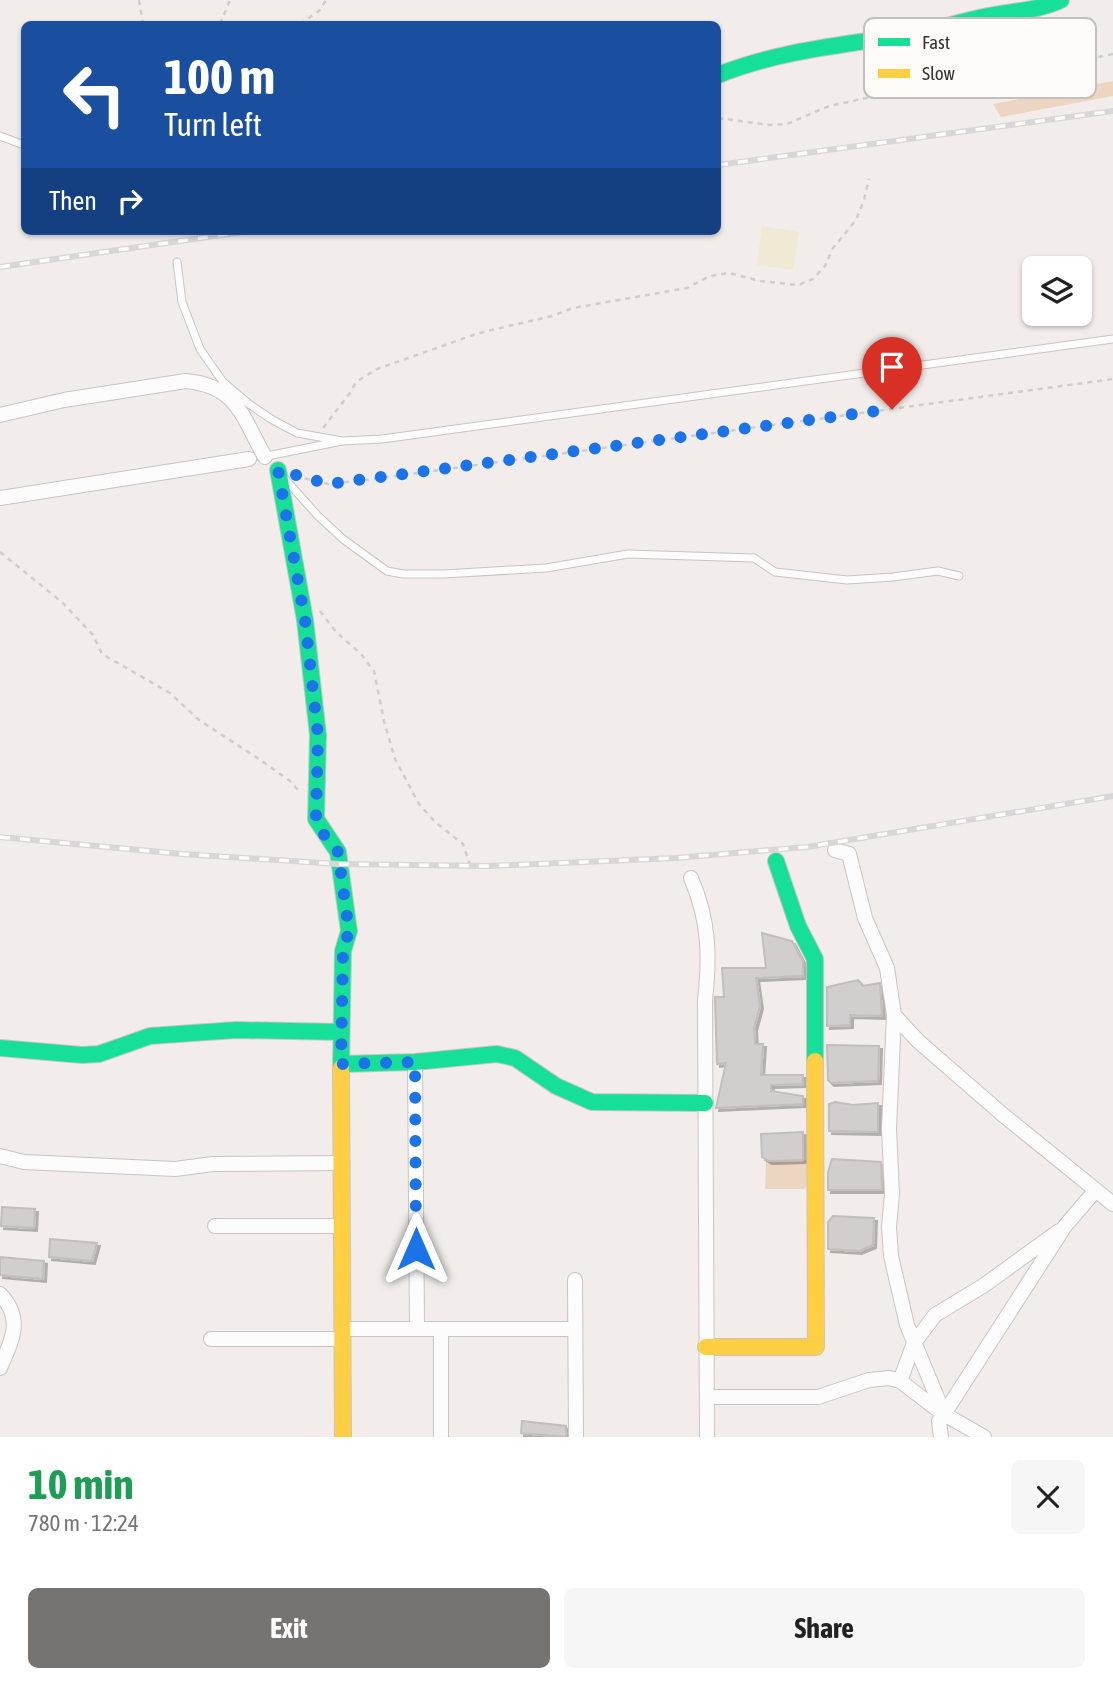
<!DOCTYPE html>
<html lang="en">
<head>
<meta charset="utf-8">
<style>
	:root { --surface:#fff; --page:#f6f6f6; --text:#222; --muted:#767676; --accent:#777370 }
	body { margin:0; font-family:"Asap Condensed",sans-serif; background:var(--page); color:var(--text); height:100vh; display:flex; flex-direction:column; font-size:26px; white-space:nowrap }
	* { box-sizing:border-box; margin:0 }
	p { font-size:23px; color:var(--muted) }
	.icon { flex:none; width:38px; height:38px; fill:none; stroke:currentColor; stroke-width:2; stroke-linecap:round; stroke-linejoin:round }
	.map { position:relative; height:1437px; overflow:hidden }
	.side { display:flex; flex-direction:column; background:var(--surface); flex:1 }
	.side>* { flex:none }
	.hud { position:absolute; left:21px; top:21px; width:700px; height:214px; border-radius:10px; box-shadow:0 2px 5px #0004; background:#1a4fa0; color:#fff; overflow:hidden }
	.tools { position:absolute; left:1022px; top:256px; display:grid; gap:14px }
	.tools a { display:grid; place-items:center; width:70px; height:70px; border-radius:10px; background:var(--surface); box-shadow:0 2px 5px #0004; font-size:35px }
	.pin { position:absolute; display:grid; place-items:center; width:60px; height:60px; color:#fff; margin:-72px -30px; border-radius:50% 50% 50% 0; rotate:-45deg; box-shadow:0 0 7px #0007 }
	.pin .icon { rotate:45deg }
	.me { position:absolute; width:77px; margin:-38px; rotate:0deg; stroke-linejoin:round; filter:drop-shadow(0 0 5px #0008) }
	.turn { display:flex; align-items:center; gap:24px; height:147px; padding:0 28px; font-size:32px }
	.turn .icon { width:91px; height:91px; stroke-width:2.5 }
	.turn b { display:block; font-size:49px; line-height:60px }
	.then { display:flex; align-items:center; height:66px; padding:0 28px; background:#0003; gap:14px; font-size:26px }
	.round { display:grid; place-items:center; flex:none; width:74px; height:74px; border-radius:10px; background:var(--page) }
	.headline { display:flex; align-items:center; justify-content:space-between; height:119px; padding:0 28px }
	h1 { font-size:42px; font-weight:700; line-height:52px; color:#1e9e55 }
	.action { display:flex; gap:14px; margin-top:auto; padding:14px 28px }
	.action a { flex:1; height:80px; border-radius:10px; background:var(--accent); color:#fff; font-size:28px; font-weight:700; line-height:80px; text-align:center }
	.action a+a { background:var(--page); color:var(--text) }
	.map>svg:first-child { display:block }
	.green { fill:#edd6c1 }
	.sand { fill:#f0e9d3 }
	.building { fill:#d2cece; stroke:#c2bebe; stroke-width:2; filter:url(#shadow) }
	.lines { fill:none; stroke-linecap:round; stroke-linejoin:round }
	.lane-casing { stroke:#c8c4c2; stroke-width:9 }
	.street-casing { stroke:#c8c4c2; stroke-width:16 }
	.fast-casing { stroke:#c8c4c2; stroke-width:18 }
	.slow-casing { stroke:#c8c4c2; stroke-width:18 }
	.path { stroke:#d0cdcd; stroke-width:2.5; stroke-dasharray:5 5; stroke-linecap:butt }
	.lane { stroke:#fdfcfc; stroke-width:7 }
	.street { stroke:#fdfcfc; stroke-width:14 }
	.fast { stroke:#16e098; stroke-width:16 }
	.slow { stroke:#ffcf43; stroke-width:16 }
	.rail-casing { stroke:#d8d6d6; stroke-width:6 }
	.rail { stroke:#fefbf8; stroke-width:3.5; stroke-dasharray:10; stroke-linecap:butt }
	.route { stroke:#1a73e8; stroke-width:12; stroke-dasharray:0 21.6 }
	.key { fill:#fefbf8; stroke:#c2bfbc; stroke-width:2 }
	.key-label { font-size:19px; fill:#35322f }
</style>
</head>
<body>
<div class="map">
<svg width="1113" height="1437" viewBox="0 0 1113 1437">
	<defs>
		<filter id="shadow"><feDropShadow dx="3" dy="3" stdDeviation="0" flood-color="#0004"/></filter>
	</defs>
	<rect width="100%" height="100%" fill="#f2edea"/>
	<path class="green" d="M1113,81V96L1001,117L993,104Z
		M766,1160H807L810,1171L805,1189H765Z"/>
	<path class="sand" d="M762,226L799,232L793,270L757,265Z"/>
	<path class="building" d="M762,933L792,941L803,962V976L756,978L760,1006L754,1028L755,1044H763L761,1075H803V1084L771,1085V1091L803,1096V1104L716,1108L726,1063L717,1064L715,1000V997H724L722,968H766Z
		M858,980L863,986L880,983L882,1016L850,1015V1025L827,1026V987Z
		M827,1045L879,1046L878,1081L831,1083L828,1080Z
		M835,1102L853,1105L878,1103V1132L829,1131V1104Z
		M803,1132V1160L769,1161L762,1157L761,1134Z
		M832,1159L881,1162L882,1190H828V1173Z
		M2,1207L35,1209L34,1228L1,1226Z
		M833,1216L874,1218L873,1245L859,1251L828,1249V1222Z
		M50,1239L97,1243L92,1261L49,1257Z
		M0,1257L44,1261L43,1279L0,1275Z
		M522,1421L566,1426V1437L521,1433Z"/>
	<g class="lines">
		<defs>
			<path id="lane" d="M0,136L24,145
				M177,262L182,302L200,349L223,382L249,404L271,419L297,433L342,441L262,457
				M342,441L382,439L1113,339
				M285,479L318,516L343,539L387,571L403,574H444L546,568L628,554L754,558L775,572L847,580L893,577L938,571L959,576"/>
			<path id="street" d="M0,415L64,400L186,381C238,386 242,417 265,457
				M0,498L249,459
				M835,850L849,854L865,918L887,968L894,1015L889,1129L892,1194L889,1227L891,1256L907,1325L944,1414
				M691,878C709,920 710,955 705,1000L707,1437
				M894,1015L918,1041L1002,1114L1113,1204
				M415,1062L417,1329
				M0,1156L24,1162L175,1169L213,1164L342,1163
				M215,1226H342
				M575,1280L576,1437
				M0,1294C24,1319 12,1340 0,1368
				M343,1329H575
				M441,1329V1437
				M211,1339H343
				M900,1381L914,1343L935,1315L983,1286L1059,1231
				M707,1397H818L869,1380L889,1378L900,1381L942,1413
				M944,1414L1065,1226L1095,1191
				M941,1437L939,1421L944,1414L984,1437"/>
			<path id="fast" d="M718,75C776,52 834,46 895,37C927,33 957,22 988,16C1013,11 1038,11 1061,0
				M278,470L305,620L318,735L316,819L338,852L349,931L343,951L341,1068
				M776,861L798,926L815,959V1061
				M0,1048L82,1055L99,1054L150,1036L236,1030L341,1032
				M341,1064L415,1062L497,1054L515,1058L556,1086L592,1102L705,1103"/>
			<path id="slow" d="M341,1068L343,1437
				M706,1347H816L815,1061"/>
		</defs>
		<use href="#lane" class="lane-casing"/>
		<use href="#street" class="street-casing"/>
		<use href="#fast" class="fast-casing"/>
		<use href="#slow" class="slow-casing"/>
		<path class="path" d="M139,0L143,24
			M220,24L230,0
			M300,24L319,11L326,0
			M718,118L769,125L787,124L829,106L881,95L933,80L967,76L1000,77L1113,54
			M323,428L350,393L356,382L377,369L479,333L552,316L573,308L687,288L710,276L729,273L760,281L798,285L813,279L825,266L833,248L856,220L864,200L869,179
			M295,476L328,484L366,480L1113,379
			M0,552L63,603L93,635L102,654L170,693L199,720L259,759L290,781L300,792
			M320,611L336,632L361,654L374,671L384,721L395,759L419,804L435,822L463,844L470,865"/>
		<use href="#lane" class="lane"/>
		<use href="#street" class="street"/>
		<use href="#fast" class="fast"/>
		<use href="#slow" class="slow"/>
		<defs>
			<path id="rail" d="M718,165L1113,111
				M0,267L249,231
				M0,837L182,854L338,864L488,866L676,858L807,847L1113,796"/>
		</defs>
		<use href="#rail" class="rail-casing"/>
		<use href="#rail" class="rail"/>
	</g>
	<g class="lines">
		<path class="route" d="M416,1249L415,1062L341,1064L343,951L349,931L338,852L321,831L316,819L318,735L305,620L278,470L328,484L892,409"/>
	</g>
	<rect x="864" y="18" width="232" height="80" rx="10" class="key"/>
	<rect x="878" y="38" width="32" height="8" fill="#16e098"/>
	<rect x="878" y="69" width="32" height="9" fill="#ffcf43"/>
	<g class="key-label">
		<text x="922" y="49">Fast</text>
		<text x="922" y="80">Slow</text>
	</g>
</svg>
<div class="tools">
<a><svg class="icon" aria-label="layers" viewBox="0 0 24 24"><path d="M12 4l9 5-9 5-9-5zM3 14l9 5 9-5"/></svg></a>
</div>
<div class="pin" style="left:892px;top:409px;background:#d93025"><svg class="icon" aria-label="arrive" viewBox="0 0 24 24"><path d="M6 21V4h12l-3 4 3 4H6"/></svg></div>
<svg class="me" style="left:416px;top:1249px" viewBox="-20 -20 40 40"><path d="M0-17L14 15 0 8-14 15z" fill="#1a73e8" stroke="#fff" stroke-width="4"/></svg>
<div class="hud">
<div class="turn"><svg class="icon" aria-label="left" viewBox="0 0 24 24"><path d="M17 20v-9H6M10 6l-5 5 5 5"/></svg><div><b>100 m</b>Turn left</div></div>
<div class="then">Then<svg class="icon" aria-label="right" viewBox="0 0 24 24"><path d="M7 20v-9h11M14 6l5 5-5 5"/></svg></div>
</div>
</div>
<section class="side">
<div class="headline"><div><h1>10 min</h1><p>780 m · 12:24</p></div><a class="round"><svg class="icon" aria-label="close" viewBox="0 0 24 24"><path d="M6 6l12 12M18 6L6 18"/></svg></a></div>
<div class="action"><a>Exit</a><a>Share</a></div>
</section>
</body>
</html>
